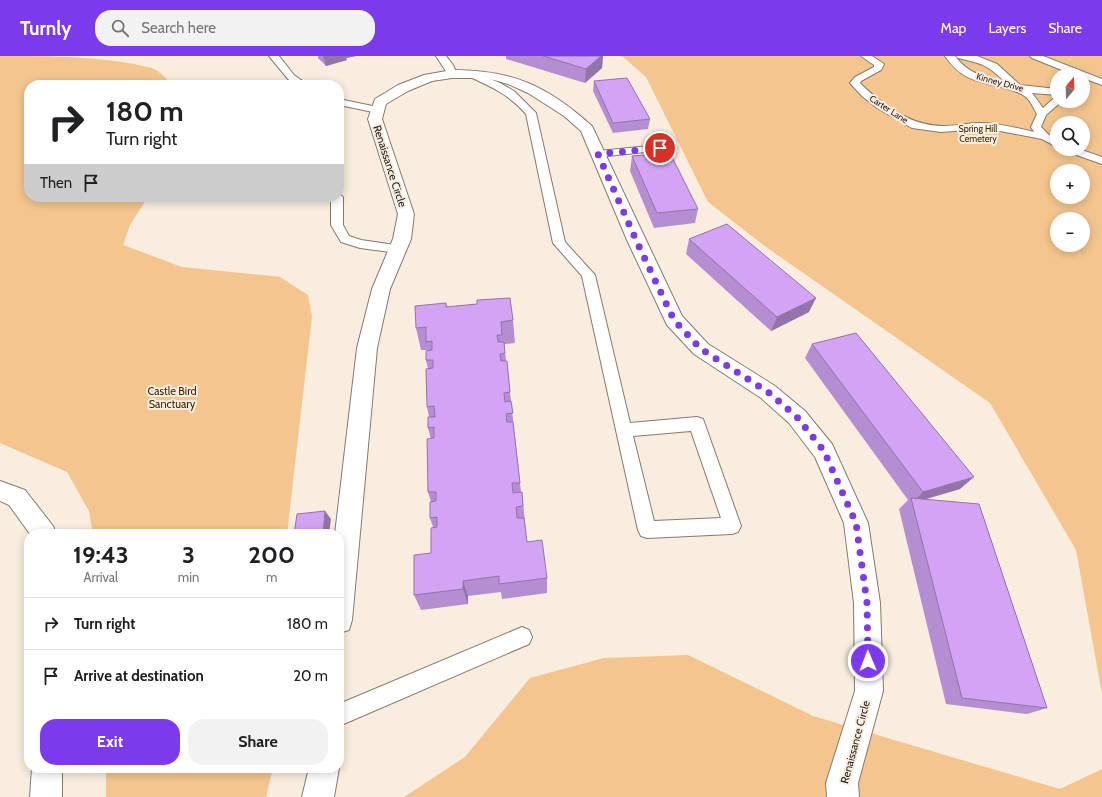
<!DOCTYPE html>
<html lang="en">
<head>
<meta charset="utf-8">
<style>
	:root { --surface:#fff; --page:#f2f2f2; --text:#202124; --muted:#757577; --line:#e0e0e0; --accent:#7c3aed }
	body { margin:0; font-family:Cabin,sans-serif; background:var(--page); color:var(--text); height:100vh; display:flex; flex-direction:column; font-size:15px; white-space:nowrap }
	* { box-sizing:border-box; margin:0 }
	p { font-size:13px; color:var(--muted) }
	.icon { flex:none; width:22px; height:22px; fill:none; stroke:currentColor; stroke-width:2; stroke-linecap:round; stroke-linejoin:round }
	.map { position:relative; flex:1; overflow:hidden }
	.drawer { position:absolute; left:24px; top:473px; width:320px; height:244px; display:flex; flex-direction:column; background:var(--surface); border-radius:16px; box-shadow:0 2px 10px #0003 }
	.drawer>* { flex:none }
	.top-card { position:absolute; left:24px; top:24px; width:320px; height:122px; border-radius:16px; box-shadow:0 2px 10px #0003; background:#fff; color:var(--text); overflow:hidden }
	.needle { width:26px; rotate:19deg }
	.controls { position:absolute; left:1050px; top:12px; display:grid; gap:8px }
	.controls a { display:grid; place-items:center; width:40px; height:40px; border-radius:50%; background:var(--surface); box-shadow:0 2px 10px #0003; font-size:20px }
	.pin { position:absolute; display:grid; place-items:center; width:34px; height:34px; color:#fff; margin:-17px; border:2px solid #fff; border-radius:50%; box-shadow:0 1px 4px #0007 }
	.me { position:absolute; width:44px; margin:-22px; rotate:359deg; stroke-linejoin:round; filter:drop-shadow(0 0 3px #0008) }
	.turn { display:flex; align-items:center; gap:14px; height:84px; padding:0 16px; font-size:18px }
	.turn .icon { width:52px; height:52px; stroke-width:2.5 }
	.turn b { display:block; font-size:28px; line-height:34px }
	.then { display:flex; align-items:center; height:38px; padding:0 16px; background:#0003; gap:8px; font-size:15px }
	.eta { display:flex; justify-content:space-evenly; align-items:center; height:68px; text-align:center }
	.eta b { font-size:24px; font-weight:700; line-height:28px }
	.primary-button { display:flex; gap:8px; margin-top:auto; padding:8px 16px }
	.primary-button a { flex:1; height:46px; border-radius:16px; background:var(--accent); color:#fff; font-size:16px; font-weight:700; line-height:46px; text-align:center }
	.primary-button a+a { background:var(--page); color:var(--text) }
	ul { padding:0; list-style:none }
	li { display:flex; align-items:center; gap:12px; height:52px; padding:0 16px; border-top:1px solid var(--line) }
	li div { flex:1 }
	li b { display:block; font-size:15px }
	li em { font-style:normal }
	header { display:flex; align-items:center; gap:24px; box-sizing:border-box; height:56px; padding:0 20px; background:var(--accent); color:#fff }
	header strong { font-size:19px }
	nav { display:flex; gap:22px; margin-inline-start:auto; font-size:14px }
	.search { width:280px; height:36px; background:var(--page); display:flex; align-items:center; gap:10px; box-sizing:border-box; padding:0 14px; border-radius:16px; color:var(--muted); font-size:15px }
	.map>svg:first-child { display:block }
	.green { fill:#f4c58e; fill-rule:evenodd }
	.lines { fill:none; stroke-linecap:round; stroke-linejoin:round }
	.service-casing { stroke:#847a6e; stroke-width:2 }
	.minor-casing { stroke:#847a6e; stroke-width:2 }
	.service { fill:#fff; fill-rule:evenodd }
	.minor { fill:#fff; fill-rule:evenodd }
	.wall { fill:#b58dd1 }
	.shaded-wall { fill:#9473aa }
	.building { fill:#d3a4f3; stroke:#9473aa }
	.route { stroke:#7c3aed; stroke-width:7; stroke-dasharray:0 12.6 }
	.labels { text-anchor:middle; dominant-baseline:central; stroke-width:4; stroke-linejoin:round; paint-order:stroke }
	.far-street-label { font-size:9px; fill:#26221d; stroke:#f9ede0 }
	.far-park-label { font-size:9px; fill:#3e2503; stroke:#f9ede0 }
	.street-label { font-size:11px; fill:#26221d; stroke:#f9ede0 }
	.park-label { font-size:11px; fill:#3e2503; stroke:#f9ede0 }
</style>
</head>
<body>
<header>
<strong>Turnly</strong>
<div class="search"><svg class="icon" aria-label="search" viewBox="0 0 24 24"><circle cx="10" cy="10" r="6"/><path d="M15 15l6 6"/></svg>Search here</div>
<nav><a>Map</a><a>Layers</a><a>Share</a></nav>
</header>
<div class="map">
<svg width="1102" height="741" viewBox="0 0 1102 741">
	<rect width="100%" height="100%" fill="#f9ede0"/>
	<path class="green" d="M0,0C49,0 105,0 152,12C160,15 167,24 173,29H29V141H148L130,169L123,189L182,211L280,221L308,239L312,260L287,478H93L89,455L67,416L0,387Z
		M620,0H1102V638L1076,494L990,347L766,191L708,146L646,21L623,1ZM1057,19H1083V45H1057ZM1057,67H1083V93H1057ZM1057,115H1083V141H1057ZM1057,163H1083V189H1057Z
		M688,599L813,660L1060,733L1102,713V741H404L465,701L530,622L604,602Z
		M106,712H273L266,741H106Z"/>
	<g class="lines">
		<defs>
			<path id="service" d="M269,0H279L294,19L308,29H297L288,23Z
				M436,0H446L453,9L457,18L455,20H449Z
				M861,0H872L884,8L881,14L861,25L860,27L863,30C885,51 912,70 943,70C956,70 968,67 980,67C998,67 1017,72 1034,76L1031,71L1037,58C1034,53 1031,46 1027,42C1020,35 1010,34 1001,31C975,25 961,23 945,0H955C967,17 986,22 1006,27C987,8 983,8 958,2L956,0H977L997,8L1020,29L1057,33V39L1032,37L1043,52L1053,43L1057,42V45H1062L1046,59L1041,71L1049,79L1057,84V91L1042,83L1000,75L980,73L941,76L912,72L877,52L862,40L850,27L855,21L874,11V9Z
				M1030,0H1043L1102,23V29L1083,22V19H1074L1032,2Z
				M471,15L500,27L514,35L536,57L565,186L595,219L630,367L697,361L703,363L741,470L738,476L732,478L647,482L641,480L638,474L582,220L553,187L526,58C510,39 490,30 468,20L466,18L468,16ZM691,375L721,462L654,465L633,380Z
				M339,43L382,52L383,54L378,57L339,49Z
				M660,89L665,92L664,94L598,101L593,98L598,95Z
				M1064,93H1079L1102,101V108L1065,95Z
				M339,138L343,141V169L349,180L361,184L402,190L404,193L402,196L398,197L360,192L341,186L331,169V141H339Z
				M522,571L529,574L532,581L529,588L339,670V648Z"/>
			<path id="minor" d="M452,14C513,14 547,30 592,70L682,260L708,288L775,330L805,355L832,388L868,467L880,547L883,635L858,727L859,741H827L826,727L855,635L854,547L844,467L815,401L789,367L761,342L694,298L667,269L627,184L581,75L564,60L528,37L508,28L494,24L471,22H452L432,25L408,35L386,48L382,63L414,158L411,183L390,233L377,292L352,564L349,574L339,577V478H335L357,292L372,233L393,183L398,158L368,63L375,43L398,29L424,19Z
				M0,425L25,434L53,470L56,478H30L9,449L0,445Z
				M339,711V712L334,741H302L309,712Z
				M32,712H62V741H30Z"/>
		</defs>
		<use href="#service" class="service-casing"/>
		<use href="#minor" class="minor-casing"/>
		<use href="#service" class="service"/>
		<use href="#minor" class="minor"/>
	</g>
	<path class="wall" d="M318,0H356L346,2L347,4L326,10L318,2Z
		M506,0H603L602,12L585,27L506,3Z
		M594,25L650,63L648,73L613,77L593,35Z
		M632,100L698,153L695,167L654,172L630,115Z
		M689,183L809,256L771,275L686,198Z
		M446,247L447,251L513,264L515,287L504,288L510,336L521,436H522L527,486L547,522V537L502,543L501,536L468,540V548L421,554L414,539L431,497L433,471L430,462L431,446L428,436L431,383L428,372L429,361L427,351L428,313L426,304L428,295V294H421L416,272Z
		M812,288L960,433L926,443L1047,652L1027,658L946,648L899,453L908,444L805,302Z"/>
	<path class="shaded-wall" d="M323,0H356L346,2L347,4L326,10Z
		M601,0H603L602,12L585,27L586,13Z
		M816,242L809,256L771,275L777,261Z
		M974,421L960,433L912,447L923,436Z
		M325,455L331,463L329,478H323Z
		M463,525L468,540V548L463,533Z"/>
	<path class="building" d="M543,0H601L586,13Z
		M627,22L650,63L613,67L594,25Z
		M670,97L698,153L657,157L632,100Z
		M727,168L816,242L777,261L689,183Z
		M510,242L513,264L501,266L502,279H497L498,286H504L505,297L500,298L501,305H507L510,336L504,337L505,346L511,345L513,357L506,358L507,366H513L520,427H512L513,437L522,436L523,450L516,451L517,462H524L527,486L542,484L547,522L499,528V520L463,525V533L414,539V499L431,497V472L437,471V461L430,462V446L436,445V436H428L427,383L434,382V371L428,372V361H435L434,350L427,351L426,313L433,312V304H426V295L432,294V285L426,286V271L416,272L415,250L446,247V251L477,248V244Z
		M856,277L974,421L923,436L812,288Z
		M911,442L979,448L1047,652L962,642Z
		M325,455L323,478H294L297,458Z"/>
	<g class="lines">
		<path class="route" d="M660,92L598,98L636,184L674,264L701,293L768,336L797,361L824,395L856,467L867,547L868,605"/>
	</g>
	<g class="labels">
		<g class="far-street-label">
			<text transform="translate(1000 26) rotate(15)">Kinney Drive</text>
			<text transform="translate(889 53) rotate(33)">Carter Lane</text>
		</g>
		<g class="far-park-label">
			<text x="978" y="72">Spring Hill<tspan x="978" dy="10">Cemetery</tspan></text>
		</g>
		<g class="street-label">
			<text transform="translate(390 110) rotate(72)">Renaissance Circle</text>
			<text transform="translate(855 686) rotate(-75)">Renaissance Circle</text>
		</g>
		<g class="park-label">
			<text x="172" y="335">Castle Bird<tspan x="172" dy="13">Sanctuary</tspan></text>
		</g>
	</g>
</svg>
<div class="controls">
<a><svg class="needle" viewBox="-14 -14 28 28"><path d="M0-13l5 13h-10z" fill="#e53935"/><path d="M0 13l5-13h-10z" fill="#757577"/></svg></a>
<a><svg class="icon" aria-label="search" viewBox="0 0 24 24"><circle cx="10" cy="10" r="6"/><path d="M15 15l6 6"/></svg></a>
<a>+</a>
<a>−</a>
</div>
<div class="pin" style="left:660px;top:92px;background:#d93025"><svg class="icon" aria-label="arrive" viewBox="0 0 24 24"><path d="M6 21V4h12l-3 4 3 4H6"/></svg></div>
<svg class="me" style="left:868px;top:605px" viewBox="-20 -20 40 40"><circle r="17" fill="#7c3aed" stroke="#fff" stroke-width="3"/><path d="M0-11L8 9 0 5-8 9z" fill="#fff"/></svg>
<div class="top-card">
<div class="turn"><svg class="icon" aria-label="right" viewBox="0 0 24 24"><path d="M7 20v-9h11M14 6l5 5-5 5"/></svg><div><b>180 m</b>Turn right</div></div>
<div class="then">Then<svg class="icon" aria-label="arrive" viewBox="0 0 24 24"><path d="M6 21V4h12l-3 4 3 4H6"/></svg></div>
</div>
<section class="drawer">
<div class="eta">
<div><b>19:43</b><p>Arrival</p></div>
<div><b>3</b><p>min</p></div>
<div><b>200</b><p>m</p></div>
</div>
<ul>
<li><svg class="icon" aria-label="right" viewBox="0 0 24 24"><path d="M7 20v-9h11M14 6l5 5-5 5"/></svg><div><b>Turn right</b></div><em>180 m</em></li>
<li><svg class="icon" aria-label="arrive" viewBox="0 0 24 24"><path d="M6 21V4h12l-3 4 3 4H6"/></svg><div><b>Arrive at destination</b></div><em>20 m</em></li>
</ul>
<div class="primary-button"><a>Exit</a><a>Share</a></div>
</section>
</div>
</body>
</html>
